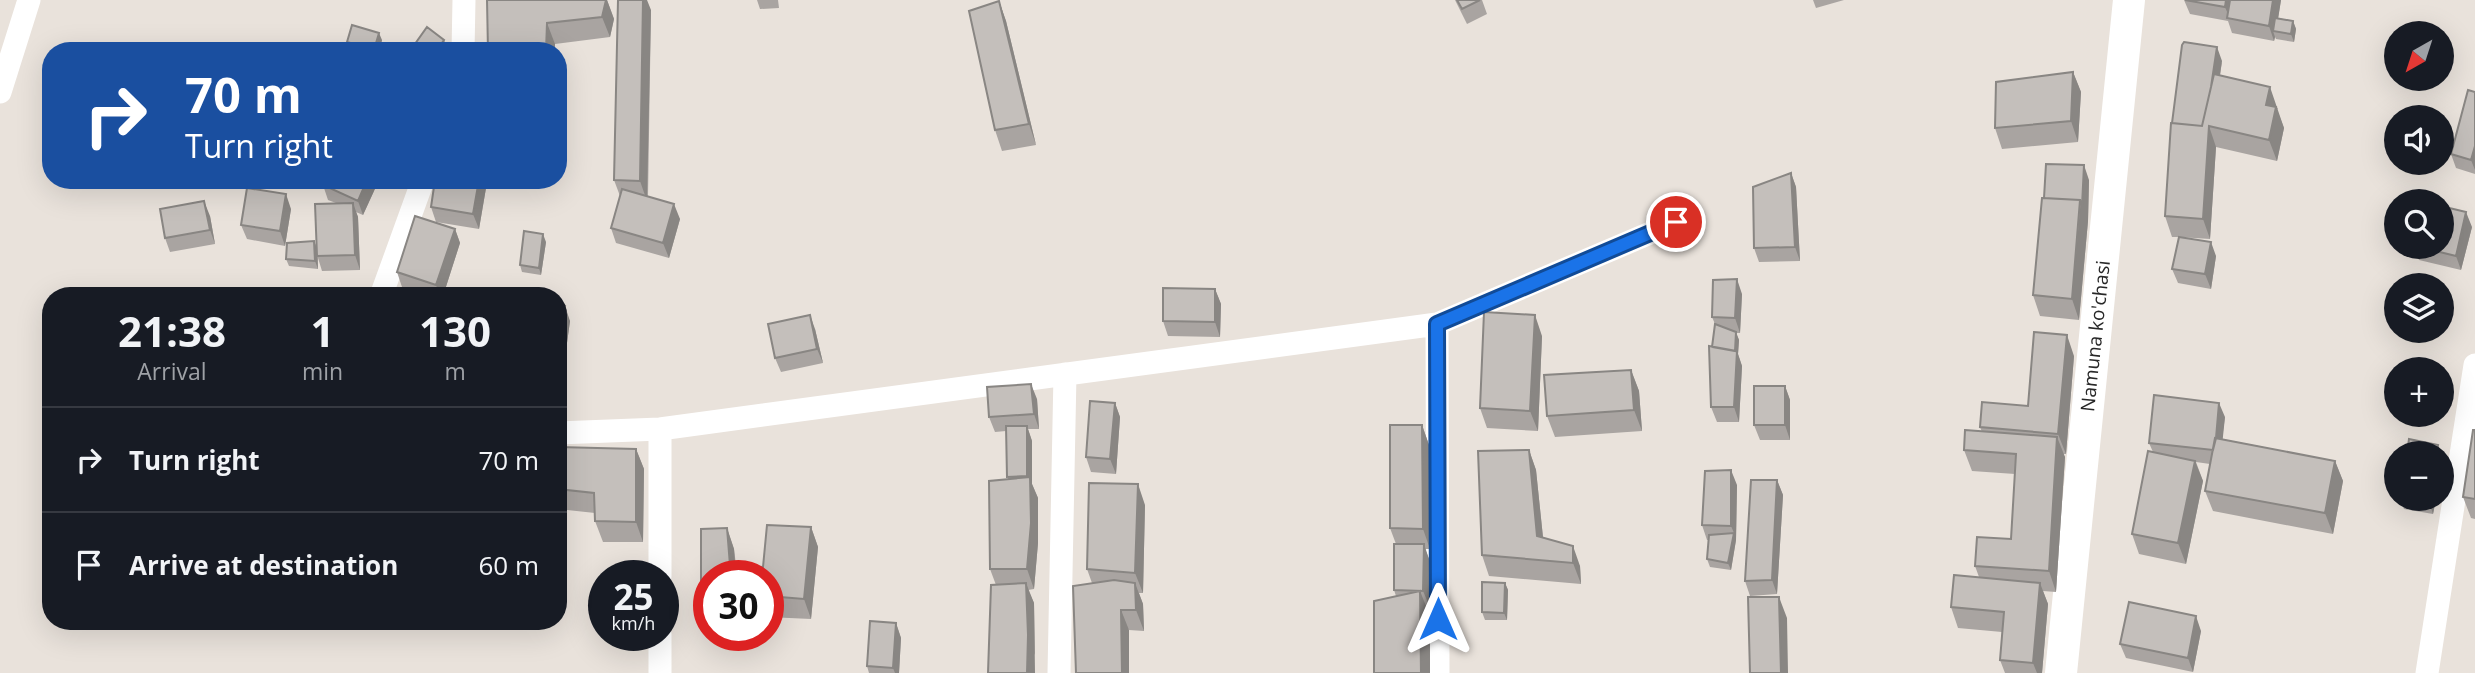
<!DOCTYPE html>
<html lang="en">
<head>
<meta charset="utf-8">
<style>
	:root { --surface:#171b24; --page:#242831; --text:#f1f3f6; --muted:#9ea1a6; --line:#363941 }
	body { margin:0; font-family:"Open Sans",sans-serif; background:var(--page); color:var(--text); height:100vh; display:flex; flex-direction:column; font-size:26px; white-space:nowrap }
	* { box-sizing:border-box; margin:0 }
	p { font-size:23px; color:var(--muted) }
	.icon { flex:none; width:38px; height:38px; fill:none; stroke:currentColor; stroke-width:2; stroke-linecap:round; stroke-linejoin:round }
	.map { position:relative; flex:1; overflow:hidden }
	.drawer { position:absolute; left:42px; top:287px; width:525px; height:343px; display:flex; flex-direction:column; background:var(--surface); border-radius:28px; box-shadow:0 7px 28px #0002 }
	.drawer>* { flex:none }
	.banner { position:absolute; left:42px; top:42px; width:525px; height:147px; border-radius:28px; box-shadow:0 7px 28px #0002; background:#1a4fa0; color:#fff; overflow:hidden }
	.needle { width:46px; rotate:219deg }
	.tools { position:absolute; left:2384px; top:21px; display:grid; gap:14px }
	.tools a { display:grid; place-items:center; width:70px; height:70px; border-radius:50%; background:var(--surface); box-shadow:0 7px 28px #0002; font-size:35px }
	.speed { position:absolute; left:588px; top:560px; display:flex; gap:14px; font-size:35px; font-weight:700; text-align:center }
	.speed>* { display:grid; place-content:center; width:91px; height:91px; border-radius:50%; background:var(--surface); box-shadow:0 7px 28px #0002; line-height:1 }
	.speed small { font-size:18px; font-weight:400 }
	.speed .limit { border:10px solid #d22; background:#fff; color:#111 }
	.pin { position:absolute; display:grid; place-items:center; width:60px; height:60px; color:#fff; margin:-30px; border:4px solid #fff; border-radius:50%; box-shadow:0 2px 7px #0007 }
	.me { position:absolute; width:77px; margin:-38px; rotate:0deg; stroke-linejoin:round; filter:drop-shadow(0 0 5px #0008) }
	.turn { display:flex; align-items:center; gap:24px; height:147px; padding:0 28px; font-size:32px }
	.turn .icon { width:91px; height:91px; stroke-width:2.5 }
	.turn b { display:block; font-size:49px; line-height:60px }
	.eta { display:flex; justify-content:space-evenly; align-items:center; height:119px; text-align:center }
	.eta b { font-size:42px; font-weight:700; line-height:49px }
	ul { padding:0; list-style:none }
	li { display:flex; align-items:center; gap:21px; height:105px; padding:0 28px; border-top:2px solid var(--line) }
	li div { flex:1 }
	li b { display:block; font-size:26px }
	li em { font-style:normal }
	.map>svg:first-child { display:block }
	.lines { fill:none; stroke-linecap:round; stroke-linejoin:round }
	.minor { stroke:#fff; stroke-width:23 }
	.secondary { stroke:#fff; stroke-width:32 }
	.wall { fill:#a9a4a1 }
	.shaded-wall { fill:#898683 }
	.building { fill:#c4bfbb; stroke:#898683; stroke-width:2 }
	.route-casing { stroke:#114b97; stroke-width:18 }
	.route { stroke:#1a73e8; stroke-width:12 }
	.labels { text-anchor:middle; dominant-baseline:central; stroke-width:7; stroke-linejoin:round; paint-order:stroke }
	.street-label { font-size:19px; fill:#282828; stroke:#fff }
</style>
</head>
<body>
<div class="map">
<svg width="2475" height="673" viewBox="0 0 2475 673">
	<rect width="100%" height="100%" fill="#e9e2db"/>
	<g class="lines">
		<path class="minor" d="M463,51L464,0
			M0,92L29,0
			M381,296L423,180
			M1437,324L1438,673
			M660,429V576
			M558,433L660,429L1437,324L1676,222
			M660,635V673
			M1059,673L1065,374
			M2427,673L2475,365"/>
		<path class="secondary" d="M2061,673L2129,0"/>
	</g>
	<path class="wall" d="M487,0H607L614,19L610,37L555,44V51H488Z
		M757,0H778L779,8L760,9Z
		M1455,0H1482L1487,14L1467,24Z
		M1813,0H1844L1816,8Z
		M2184,0H2281L2278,18L2293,21L2296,29L2294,42L2276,39L2275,37L2274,41L2232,33L2228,21L2190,14Z
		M999,1L1006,21L1036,145L1002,151L995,130Z
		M651,10L648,196L680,219L669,258L616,243L611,228L620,196L614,180Z
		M382,40L379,51H353L350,50L347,42Z
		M2222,61L2220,76L2278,108L2277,110L2284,128L2277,161L2216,147L2210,239L2179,237L2216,256L2211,289L2178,283L2172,269L2179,237H2172L2165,216Z
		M2073,72L2081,92L2078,142L2002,149L1995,128Z
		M2475,92V174L2456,168L2451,154Z
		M1791,173L1796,187L1800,261L1759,262L1754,248Z
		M379,180L363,215L356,212L358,217L360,270L322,271L318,258V269L289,266L286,259L314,241L317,247L336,203L328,200L323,185Z
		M2089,180L2088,221L2079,320L2040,316L2033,295L2044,198Z
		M486,188L479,229L436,222L431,207Z
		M291,209L285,246L247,239L241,225Z
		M210,216L215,244L170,252L165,238Z
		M2472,227L2461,270L2419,260L2414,247H2441Z
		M455,229L460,243L443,296H430L402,287L397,272Z
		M546,242L541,275L522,272L520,265Z
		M1215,289L1221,304L1220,337L1168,336L1163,321Z
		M1742,294L1740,333H1736L1739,340L1738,354L1742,366L1739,422H1717L1711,407L1712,347L1715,324L1712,317Z
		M558,306L570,321L563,372L558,371Z
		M815,329L823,363L781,372L775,358Z
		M1542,336L1538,431L1487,428L1480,408Z
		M2074,356L2066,454H2063L2065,457L2056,592L2043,591L2048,604L2042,673H2005L2000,660L2002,632L1958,628L1951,607L1979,577L1975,566L2011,539L2015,474L1972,471L1964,450L1982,432L1980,427L2028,406Z
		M1631,370L1639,391L1642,431L1555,437L1547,416Z
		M1785,386L1790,400V440H1760L1754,425Z
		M1037,399L1039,429H1028L1032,441V484L1038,498V543L1034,589L1028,590L1034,603L1035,655L996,585L990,569L1008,479L1006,431L995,432L989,417Z
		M1115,403L1120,417L1116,474L1091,472L1086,457Z
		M2225,417L2222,439L2335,461L2343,481L2333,534L2213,511L2205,491L2210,464L2196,462L2203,481L2186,564L2139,554L2132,534L2153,452L2149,443Z
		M1422,425L1429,445L1430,549H1425L1429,559V605H1426L1430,616L1396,596L1394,590L1396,544L1390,528Z
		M2475,430V519L2471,518L2463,497Z
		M558,447L636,449L644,469L643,542H603L595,521V513L558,509Z
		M1529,450L1536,470L1543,537L1580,566L1581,584L1489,576L1482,555Z
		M1777,480L1783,495L1777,594L1750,596L1745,581Z
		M1737,485L1736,540L1731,570L1710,567L1707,559L1709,540H1707L1702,525Z
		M2400,499H2436L2433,514L2404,509Z
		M1145,505L1143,593H1139L1143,604L1144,631L1129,630L1092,583L1087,569Z
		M767,525L811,527L818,547L811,619L768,617V576H709V613L701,593V529L727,528L734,549L736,565L763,567Z
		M1505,583L1508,590L1507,620H1485L1482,612Z
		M896,623L901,638L899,673H869L867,666Z
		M2201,631L2193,672L2126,658L2120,644Z"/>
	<path class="shaded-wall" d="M606,0H607L614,19L610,37L602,17Z
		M643,0H647L651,10L647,201L640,181Z
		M2226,0H2234L2230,19L2225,7Z
		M2273,0H2281L2276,32L2273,31L2275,37L2274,41L2269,26Z
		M999,1L1006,21L1036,145L1029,124Z
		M2293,21L2296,29L2294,42L2291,34Z
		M547,23L555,44V51H546Z
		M379,33L382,40L379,51H375Z
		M444,40L448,51H436Z
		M2217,47L2222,61L2212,127L2209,126L2216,147L2210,239L2203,219L2205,129Z
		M2073,72L2081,92L2078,142L2071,121Z
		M2270,87L2284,128L2277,161L2269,140L2266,105Z
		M2475,146V170L2471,160Z
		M2084,165L2089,180L2088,221L2079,320L2072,299Z
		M1791,173L1796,187L1800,261L1795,247Z
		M367,180H379L363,215L358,201Z
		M479,180H483L486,188L479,229L473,214Z
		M286,194L291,209L285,246L280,231Z
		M204,201L210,216L215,244L210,230Z
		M353,203L358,217L360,270L355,255Z
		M674,204L680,219L669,258L663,243Z
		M2466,212L2472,227L2461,270L2456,256Z
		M455,229L460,243L443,296H440L436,285Z
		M543,234L546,242L541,275L539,268Z
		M314,241L317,249L318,269L315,261Z
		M2211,242L2216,256L2211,289L2205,274Z
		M1737,279L1742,294L1740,333L1735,318Z
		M1215,289L1221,304L1220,337L1215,322Z
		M565,306L570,321L563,372L558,358V354Z
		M810,315L815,329L823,363L817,349Z
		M1535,315L1542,336L1538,431L1530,411Z
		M1736,332L1739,340L1738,354L1742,366L1739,422L1734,407V358Z
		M2067,335L2074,356L2066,454L2058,434Z
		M1631,370L1639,391L1642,431L1634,410Z
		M1031,384L1037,399L1039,429L1034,414Z
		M1785,386L1790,400V440L1785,425Z
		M1115,403L1120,417L1116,474L1110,459Z
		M2219,403L2225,417L2220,465L2214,450Z
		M1422,425L1429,445L1430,549L1423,529Z
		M1027,426L1032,441V484L1038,498V543L1034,589L1027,569L1030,484L1027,476Z
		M2057,437L2065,457L2056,592L2049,571Z
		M2438,445L2443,459L2441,471V453H2436Z
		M636,449L644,469L643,542L636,522Z
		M1529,450L1536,470L1545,557L1537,536Z
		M2195,461L2203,481L2186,564L2178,543Z
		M2335,461L2343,481L2333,534L2325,513Z
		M1731,470L1737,485L1736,540L1731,570L1728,563L1734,533L1731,526Z
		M1777,480L1783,495L1777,594L1772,580Z
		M1138,484L1145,505L1143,593L1135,573Z
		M2428,499H2436L2433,514Z
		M811,527L818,547L811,619L804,599Z
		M727,528L734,549L736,576L730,565Z
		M1424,544L1429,559V605L1423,591Z
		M1573,546L1580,566L1581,584L1573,563Z
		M1026,583L1034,603L1035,673H1027Z
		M1135,583L1143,604L1144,631L1136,610Z
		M1505,583L1508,590L1507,620L1504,613Z
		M2040,583L2048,604L2042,673H2037L2033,663Z
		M1420,591L1430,616V673H1421Z
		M1779,597L1787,618L1788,673H1781Z
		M1121,610L1129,630V673H1122Z
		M2196,616L2201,631L2193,672L2188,658Z
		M896,623L901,638L899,673H895L893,668Z"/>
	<path class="building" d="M487,0H606L602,17L547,23L546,51H488Z
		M618,0H643L640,181L614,180Z
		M1457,0H1480L1462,9Z
		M2185,0H2226L2225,7Z
		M2230,0H2273L2269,26L2227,18Z
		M999,1L1029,124L995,130L969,11Z
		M2275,18L2293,21L2291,34L2273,31Z
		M352,25L379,33L374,50L347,42Z
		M427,27L444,40L436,51H410Z
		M2184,42L2217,47L2211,87L2202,126L2172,123L2182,45Z
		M2073,72L2071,121L1995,128L1996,82Z
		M2214,74L2270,87L2266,105L2276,107L2269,140L2209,126L2203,219L2165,216L2171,123L2202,126Z
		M2468,90L2475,92V146L2471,160L2451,154Z
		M2046,164L2084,165L2082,206L2080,200L2044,198Z
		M1791,173L1795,247L1754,248L1753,187Z
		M325,180H367L358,201L323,185Z
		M435,180H479L473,214L431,207Z
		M247,188L286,194L280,231L241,225Z
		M622,189L674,204L663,243L611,228Z
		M2042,198L2080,200L2072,299L2033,295Z
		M204,201L210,230L165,238L160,209Z
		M353,203L355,255L317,256L315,204Z
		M2441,206L2466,212L2456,256L2419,247H2441Z
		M415,216L455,229L436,285L397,272Z
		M524,231L543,234L539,268L520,265Z
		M2179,237L2211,242L2205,274L2172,269Z
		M314,241L315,261L286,259L287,243Z
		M1737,279L1735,318L1712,317L1713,280Z
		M1163,288L1215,289V322L1163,321Z
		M381,292L405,295L381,296Z
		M558,306H565L558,354Z
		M1484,312L1535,315L1530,411L1480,408Z
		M810,315L817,349L775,358L768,324Z
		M1715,324L1736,332L1735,351L1712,347Z
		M2034,332L2067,335L2058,434L1980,427L1982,402L2028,406Z
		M1709,346L1737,351L1734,407H1711Z
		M1631,370L1634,410L1547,416L1544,375Z
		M1031,384L1034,414L989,417L987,387Z
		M1754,386H1785V425H1754Z
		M2154,395L2219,403L2216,438L2213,450L2149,443Z
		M1090,401L1115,403L1110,459L1086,457Z
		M1390,425H1422L1423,529L1390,528Z
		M1006,426H1027V476L1007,477Z
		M1965,430L2057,437L2049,571L1975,566L1977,537L2011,539L2016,454L1964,450Z
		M2473,430H2475V499L2463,497Z
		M2215,438L2335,461L2325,513L2205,491Z
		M2409,439L2438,445L2436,453H2407Z
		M558,447L636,449V522L595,521L594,493L558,489Z
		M1529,450L1537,536L1573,546V563L1482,555L1478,451Z
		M2148,451L2195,461L2178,543L2132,534Z
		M1731,470V526L1702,525L1705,471Z
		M1030,477L1031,523L1027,569H990L989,481Z
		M1751,480H1777L1772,580L1745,581Z
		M1089,483L1138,484L1135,573L1087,569Z
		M767,525L811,527L804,599L768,596V576H709V593H701V529L727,528L730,565L763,567Z
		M1734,533L1728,563L1707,559L1709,535Z
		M1394,544H1424L1423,591L1394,590Z
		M1954,575L2040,583L2033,663L2000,660L2004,612L1951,607Z
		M1114,580L1135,583L1136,610H1121L1122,673H1076L1073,586Z
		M1482,582L1505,583L1504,613L1482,612Z
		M1026,583L1028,635L1027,673H988L991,585Z
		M1420,591L1421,673H1374V601Z
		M1748,597H1779L1781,673H1750Z
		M2129,602L2196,616L2188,658L2120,644Z
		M870,621L896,623L893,668L867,666Z"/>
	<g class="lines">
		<defs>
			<path id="route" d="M1438,619L1437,324L1676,222"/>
		</defs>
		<use href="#route" class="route-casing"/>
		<use href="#route" class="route"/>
	</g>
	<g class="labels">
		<g class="street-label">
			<text transform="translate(2095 336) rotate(-84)">Namuna ko'chasi</text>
		</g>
	</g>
</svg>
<div class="tools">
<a><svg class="needle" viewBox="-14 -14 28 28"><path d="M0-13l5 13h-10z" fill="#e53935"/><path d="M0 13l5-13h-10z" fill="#9ea1a6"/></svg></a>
<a><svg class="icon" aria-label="sound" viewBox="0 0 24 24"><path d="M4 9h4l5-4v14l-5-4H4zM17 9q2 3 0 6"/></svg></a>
<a><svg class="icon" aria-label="search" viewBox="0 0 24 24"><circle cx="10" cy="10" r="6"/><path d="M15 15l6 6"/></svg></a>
<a><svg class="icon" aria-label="layers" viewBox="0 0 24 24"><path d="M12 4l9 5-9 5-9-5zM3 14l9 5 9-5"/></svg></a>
<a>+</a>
<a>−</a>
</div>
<div class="speed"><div>25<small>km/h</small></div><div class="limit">30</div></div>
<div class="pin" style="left:1676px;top:222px;background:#d93025"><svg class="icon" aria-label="arrive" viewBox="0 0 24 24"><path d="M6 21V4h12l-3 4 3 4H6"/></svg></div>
<svg class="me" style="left:1438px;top:619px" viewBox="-20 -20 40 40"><path d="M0-17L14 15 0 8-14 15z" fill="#1a73e8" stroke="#fff" stroke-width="4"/></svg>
<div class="banner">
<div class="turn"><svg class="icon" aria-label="right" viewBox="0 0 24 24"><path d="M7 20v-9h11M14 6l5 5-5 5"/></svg><div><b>70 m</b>Turn right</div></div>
</div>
<section class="drawer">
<div class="eta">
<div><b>21:38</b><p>Arrival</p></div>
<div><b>1</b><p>min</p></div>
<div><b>130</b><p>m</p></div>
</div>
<ul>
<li><svg class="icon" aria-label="right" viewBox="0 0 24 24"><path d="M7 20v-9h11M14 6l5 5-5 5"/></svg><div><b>Turn right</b></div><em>70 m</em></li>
<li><svg class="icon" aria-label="arrive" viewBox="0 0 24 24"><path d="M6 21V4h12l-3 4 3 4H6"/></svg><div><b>Arrive at destination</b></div><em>60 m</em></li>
</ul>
</section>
</div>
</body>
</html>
